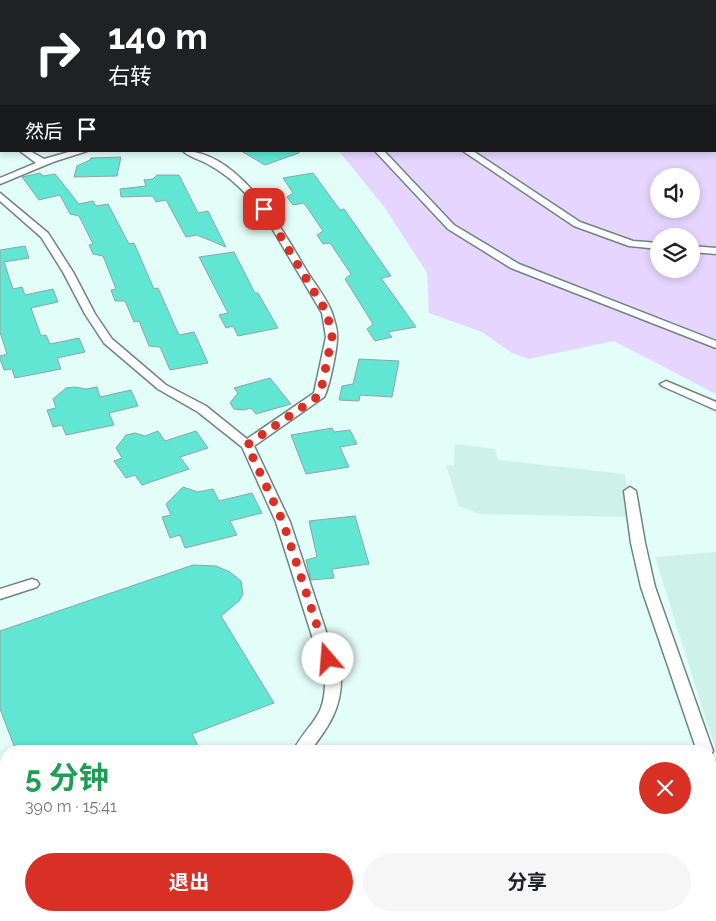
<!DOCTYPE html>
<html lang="zh">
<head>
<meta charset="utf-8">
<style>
	:root { --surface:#fff; --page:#f6f6f6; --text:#202124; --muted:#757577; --accent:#d93025 }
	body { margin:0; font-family:Raleway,"Noto Sans SC",sans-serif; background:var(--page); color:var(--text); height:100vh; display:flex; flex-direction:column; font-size:19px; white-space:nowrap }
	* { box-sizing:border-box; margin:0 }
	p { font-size:16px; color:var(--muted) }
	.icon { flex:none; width:28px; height:28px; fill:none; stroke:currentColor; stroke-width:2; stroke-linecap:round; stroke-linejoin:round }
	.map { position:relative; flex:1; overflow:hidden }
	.sheet { position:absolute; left:0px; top:745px; width:716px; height:176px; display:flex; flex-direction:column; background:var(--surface); border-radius:20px 20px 0 0; box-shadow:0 2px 8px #0003 }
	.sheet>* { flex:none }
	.hud { position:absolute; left:0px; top:0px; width:716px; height:152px; box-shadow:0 2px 8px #0003; background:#202124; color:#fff; overflow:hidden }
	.buttons { position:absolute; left:650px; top:168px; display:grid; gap:10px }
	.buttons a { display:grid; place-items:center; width:50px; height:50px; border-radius:50%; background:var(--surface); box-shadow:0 2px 8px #0003; font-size:25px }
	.pin { position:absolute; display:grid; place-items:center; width:42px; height:42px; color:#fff; margin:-21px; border-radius:10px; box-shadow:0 2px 8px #0006 }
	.me { position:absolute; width:55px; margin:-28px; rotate:342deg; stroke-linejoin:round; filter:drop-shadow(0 0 4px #0008) }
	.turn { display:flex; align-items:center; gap:18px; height:105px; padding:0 25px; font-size:22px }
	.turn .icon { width:65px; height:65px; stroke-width:2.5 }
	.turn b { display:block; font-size:35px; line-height:42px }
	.then { display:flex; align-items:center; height:48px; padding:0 25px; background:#0003; gap:10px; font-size:19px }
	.round { display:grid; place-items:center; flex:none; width:52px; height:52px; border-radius:26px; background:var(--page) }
	.summary { display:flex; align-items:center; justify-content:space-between; height:85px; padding:0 25px }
	h1 { font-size:30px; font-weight:700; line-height:38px; color:#1e9e55 }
	.button { display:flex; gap:10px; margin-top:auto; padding:10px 25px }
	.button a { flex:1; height:58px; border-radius:30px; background:var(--accent); color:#fff; font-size:20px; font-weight:700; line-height:58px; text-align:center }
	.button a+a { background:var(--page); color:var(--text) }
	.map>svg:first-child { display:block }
	.built { fill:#cef1ea }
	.green { fill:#e6d5fe; fill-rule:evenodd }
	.building { fill:#60e6d2; stroke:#8ea6a1 }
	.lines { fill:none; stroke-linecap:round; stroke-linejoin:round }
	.street-casing { stroke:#6d8580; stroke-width:3 }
	.street { fill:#fff; fill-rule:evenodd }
	.route { stroke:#d93025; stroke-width:9; stroke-dasharray:0 16.2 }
</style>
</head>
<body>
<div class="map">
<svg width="716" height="921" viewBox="0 0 716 921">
	<rect width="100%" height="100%" fill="#e3fdf8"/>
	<path class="built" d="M455,444L495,449L498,460L625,474L631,517L480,514L459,506L446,465L454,466Z
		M716,552V751L655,557Z
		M710,814H714L716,823V921H505L506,915H710Z
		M362,915H499L498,921H360Z"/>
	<path class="green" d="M0,0H716V394L614,341L528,359L512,353L482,332L429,313L427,273L385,208L339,151H715V1H1V39ZM659,176H691V209H659ZM659,236H691V269H659Z"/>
	<path class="building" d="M241,151H299V153L265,165Z
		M121,157L117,176L74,177L77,166L90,160L91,158Z
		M40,173L43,176L55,174L79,204L93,201L96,206L108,204L129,244L134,243L154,289L158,288L179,335L194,332L208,363L170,370L160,347L149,346L139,321L134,322L125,301H115L111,290L116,289L103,256L93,254L89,245L93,244L79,216L70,214L60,195L39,200L22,177Z
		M313,173L340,210L344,209L391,276L381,278L416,327L388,332L392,337L375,341L367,329L373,324L345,279L351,274L330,243L323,244L317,235L323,231L304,203L293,205L287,197L293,193L283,178Z
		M157,175H179L198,213L208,211L226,247L197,235L186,237L166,200L156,202L153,196L121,197L120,189L146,186L144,180L153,179Z
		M25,246L29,258L4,262L13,289L22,287L25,295L53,289L58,302L31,308L41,336L46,335L50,344L79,338L85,352L57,358L61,369L15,378L12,369L4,370L0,359V356L7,354L0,332V250Z
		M234,252L255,293H258L278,328L238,336L233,326L226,328L219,315L228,313L199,257Z
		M359,359L399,361L392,397L360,395L359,401L339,400L342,386L353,384Z
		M270,378L291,404L256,414L251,408L244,410L234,409L230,403L238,393L234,388Z
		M75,387L86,389L97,387L100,397L131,390L138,406L109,413L114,425L66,435L62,425L53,427L47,410L56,408L53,399L66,388Z
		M332,428L334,432L350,430L357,444L340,447L349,467L306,474L291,435Z
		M158,431L165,441L196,431L208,448L180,457L189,469L142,485L135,475L126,478L114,461L122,458L116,448L126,435L135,433L145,436Z
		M183,487L198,492L213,489L219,501L252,493L262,513L230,521L237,535L185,548L180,535L170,538L162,517L171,515L166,504Z
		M355,516L369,564L332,569L334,578L311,580L306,560L317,557L309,521Z
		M193,565L216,566L230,572L241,581L243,594L239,601L221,616L274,703L192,734L201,751H16L0,709V631Z"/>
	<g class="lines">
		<defs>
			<path id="street" d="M0,141H1V147H0Z
				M20,151H30L44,159L72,151H87L53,162L0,184V178L36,163Z
				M183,151C240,151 283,231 308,273C316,286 329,301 333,316C335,323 338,331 337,338C337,350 329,389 324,397L254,446L290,522L341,677C342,708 328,728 310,751H293C310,719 326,720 325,677L276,522L242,447L198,412L158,389L104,343L85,314L63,272L41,237L0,201V193L48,233L73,272L95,314L112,339L166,385L206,406L247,439L314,393L326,337L322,313L266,218C251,198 233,178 211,166C202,160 191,158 183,151Z
				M375,151H384L454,225L519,264L716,341V348L511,268L448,229Z
				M463,151H473L580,222L633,241L659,243V249L629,246L574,226Z
				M691,246L716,248V254L691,252Z
				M666,381L716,402V410L662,386L660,384Z
				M630,487L636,491L645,543L655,587L713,751L710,756V751H697L641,587L631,543L624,491Z
				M32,579L37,581L39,584L37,587L0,599V589Z
				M710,760L716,762V793L710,790Z
				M0,831L6,832V846L0,845Z
				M238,915H256L257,921H239Z"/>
		</defs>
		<use href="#street" class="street-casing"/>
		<use href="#street" class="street"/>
	</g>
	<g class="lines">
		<path class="route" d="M264,209L327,313L332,337L320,395L247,445L283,522L328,659"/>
	</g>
</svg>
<div class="buttons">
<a><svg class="icon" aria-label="sound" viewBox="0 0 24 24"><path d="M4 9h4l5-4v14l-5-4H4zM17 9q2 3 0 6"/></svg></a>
<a><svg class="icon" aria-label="layers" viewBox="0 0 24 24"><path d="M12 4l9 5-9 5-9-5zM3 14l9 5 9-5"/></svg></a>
</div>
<div class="pin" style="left:264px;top:209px;background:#d93025"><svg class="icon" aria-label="arrive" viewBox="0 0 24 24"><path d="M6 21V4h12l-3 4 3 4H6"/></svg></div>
<svg class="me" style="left:328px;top:659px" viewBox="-20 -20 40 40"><circle r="19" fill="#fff"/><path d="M0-13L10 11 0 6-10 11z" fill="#d93025"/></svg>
<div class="hud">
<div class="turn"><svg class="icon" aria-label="right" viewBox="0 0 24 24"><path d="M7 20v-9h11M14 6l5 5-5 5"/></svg><div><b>140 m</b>右转</div></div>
<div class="then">然后<svg class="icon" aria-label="arrive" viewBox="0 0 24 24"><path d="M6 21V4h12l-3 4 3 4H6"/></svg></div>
</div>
<section class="sheet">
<div class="summary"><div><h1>5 分钟</h1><p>390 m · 15:41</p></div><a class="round" style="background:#d93025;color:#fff"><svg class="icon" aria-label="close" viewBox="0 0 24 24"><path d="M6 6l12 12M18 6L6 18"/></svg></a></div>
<div class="button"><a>退出</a><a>分享</a></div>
</section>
</div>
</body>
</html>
